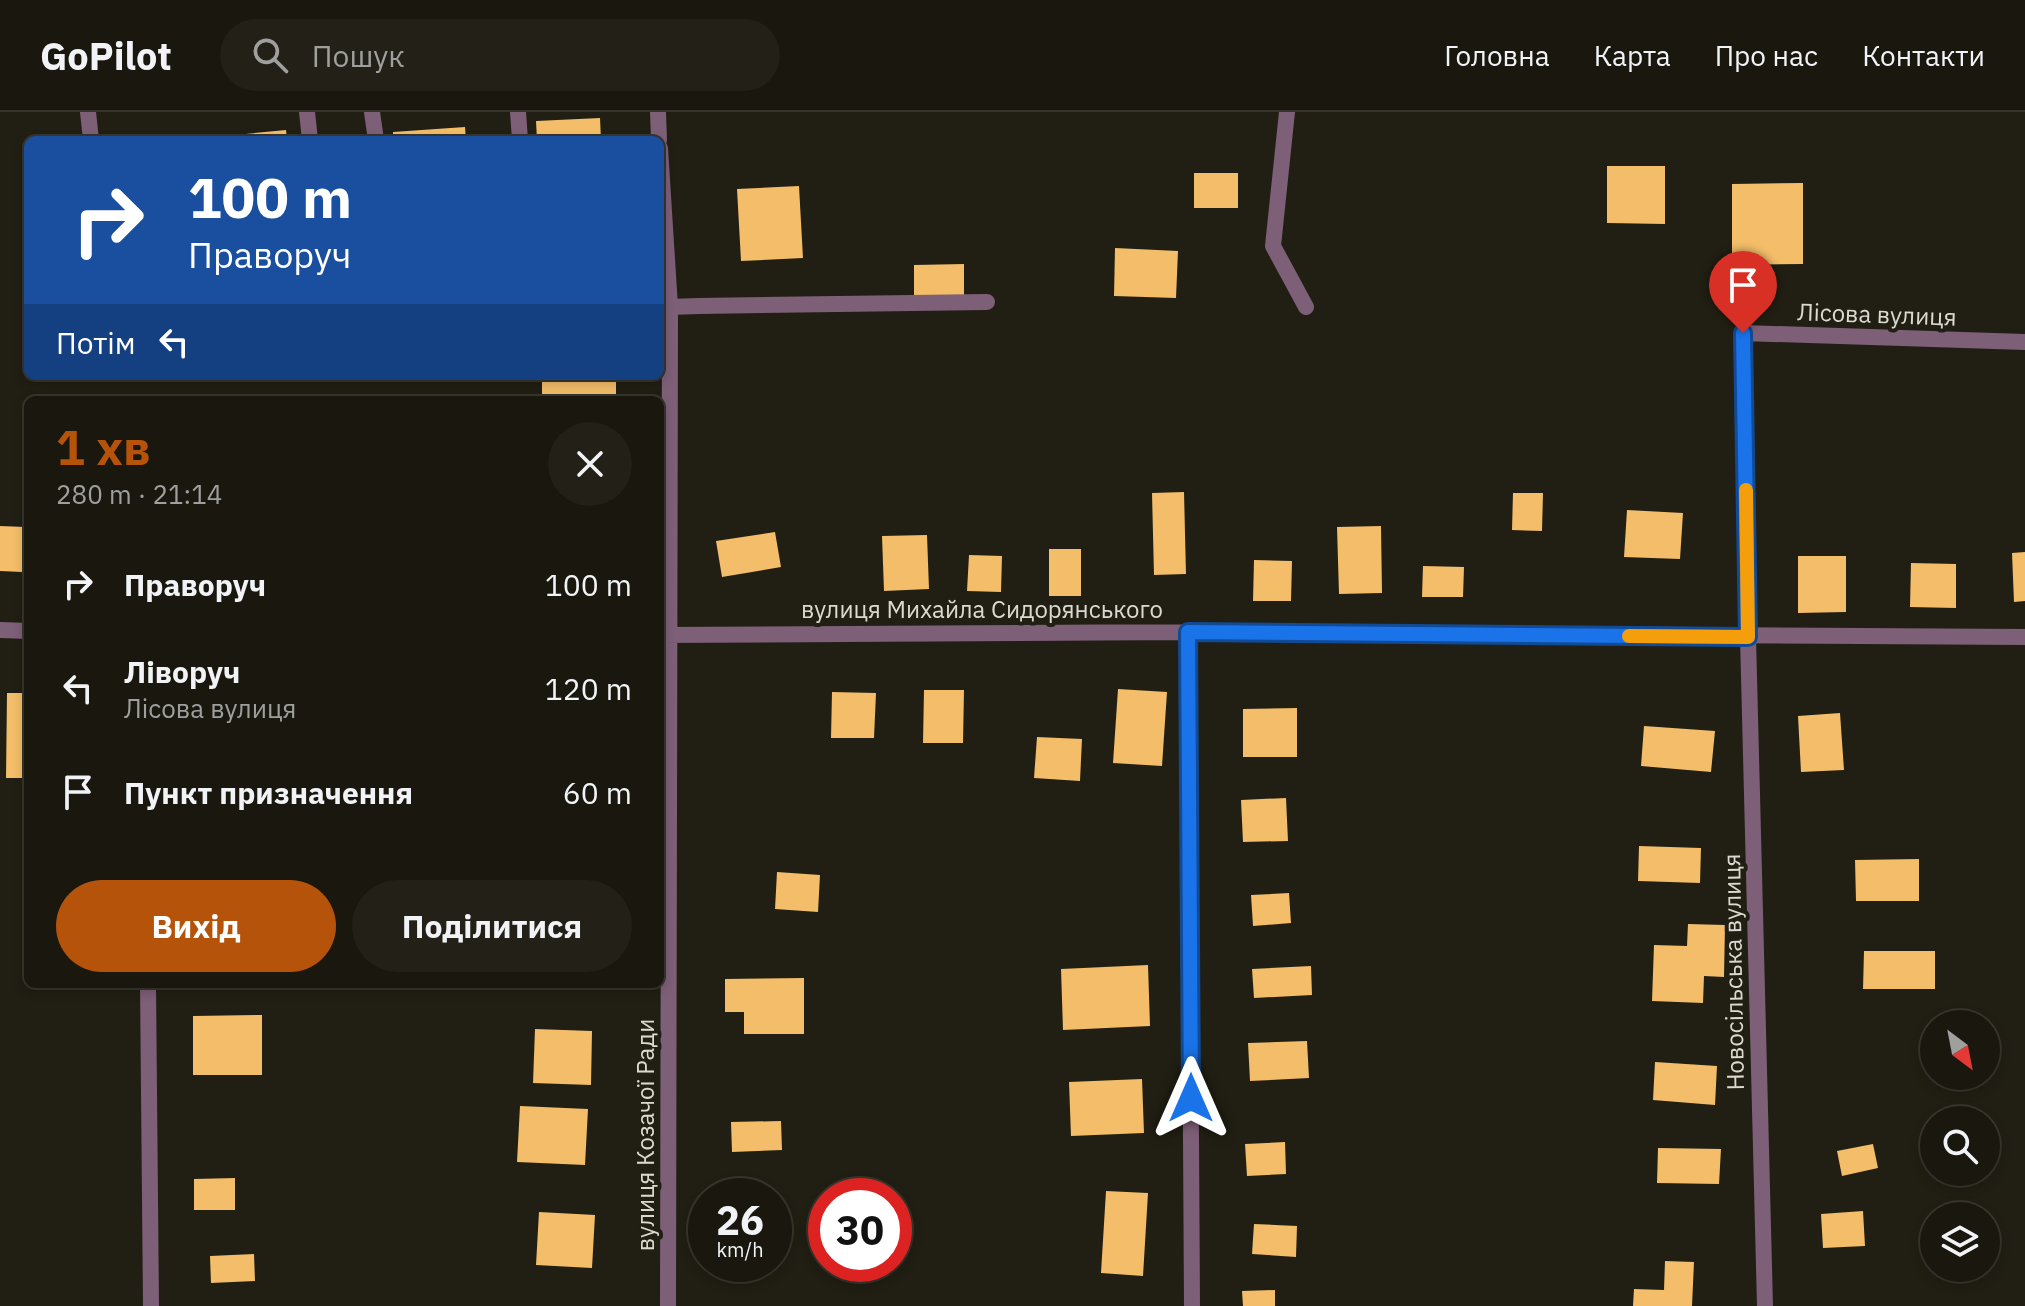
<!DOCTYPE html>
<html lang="uk">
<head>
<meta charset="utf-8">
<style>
	:root { --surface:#19170e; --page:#222017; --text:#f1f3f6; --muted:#9f9f9e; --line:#37362e; --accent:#b45309 }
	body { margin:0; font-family:"IBM Plex Sans",sans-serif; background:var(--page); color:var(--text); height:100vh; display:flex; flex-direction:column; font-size:30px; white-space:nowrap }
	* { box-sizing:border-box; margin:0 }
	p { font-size:26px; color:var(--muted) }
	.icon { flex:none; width:44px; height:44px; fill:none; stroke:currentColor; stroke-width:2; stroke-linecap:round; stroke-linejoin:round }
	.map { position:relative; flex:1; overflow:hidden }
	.details { position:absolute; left:24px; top:284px; width:640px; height:592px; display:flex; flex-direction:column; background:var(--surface); border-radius:12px; box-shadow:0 4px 12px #0003,0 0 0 2px var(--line) }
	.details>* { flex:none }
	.banner { position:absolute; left:24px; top:24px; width:640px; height:244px; border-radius:12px; box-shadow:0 4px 12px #0003,0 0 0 2px var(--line); background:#1a4fa0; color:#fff; overflow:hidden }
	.needle { width:52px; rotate:148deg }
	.controls { position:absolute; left:1920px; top:898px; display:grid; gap:16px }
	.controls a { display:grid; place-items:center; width:80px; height:80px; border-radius:50%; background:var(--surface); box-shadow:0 4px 12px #0003,0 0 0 2px var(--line); font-size:40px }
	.speed { position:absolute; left:688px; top:1066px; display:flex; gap:16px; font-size:40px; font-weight:700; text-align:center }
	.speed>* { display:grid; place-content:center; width:104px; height:104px; border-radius:50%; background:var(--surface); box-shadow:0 4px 12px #0003,0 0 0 2px var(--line); line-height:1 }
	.speed small { font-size:20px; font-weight:400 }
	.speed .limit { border:12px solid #d22; background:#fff; color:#111 }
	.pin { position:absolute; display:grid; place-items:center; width:68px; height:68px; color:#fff; margin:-82px -34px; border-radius:50% 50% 50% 0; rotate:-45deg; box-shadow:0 0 8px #0007 }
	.pin .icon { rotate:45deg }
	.me { position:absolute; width:88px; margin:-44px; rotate:0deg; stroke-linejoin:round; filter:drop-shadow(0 0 6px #0008) }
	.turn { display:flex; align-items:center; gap:28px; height:168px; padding:0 32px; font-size:36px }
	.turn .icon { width:104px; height:104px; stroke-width:2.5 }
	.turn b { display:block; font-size:56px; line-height:68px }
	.then { display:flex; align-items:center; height:76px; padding:0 32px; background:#0003; gap:16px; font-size:30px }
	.round { display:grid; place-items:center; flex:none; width:84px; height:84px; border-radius:42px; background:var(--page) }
	.overview { display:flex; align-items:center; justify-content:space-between; height:136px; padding:0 32px }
	h1 { font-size:48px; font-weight:800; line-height:60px; color:var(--accent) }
	.primary-button { display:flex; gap:16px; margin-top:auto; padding:16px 32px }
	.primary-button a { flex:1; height:92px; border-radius:48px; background:var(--accent); color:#fff; font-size:32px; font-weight:800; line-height:92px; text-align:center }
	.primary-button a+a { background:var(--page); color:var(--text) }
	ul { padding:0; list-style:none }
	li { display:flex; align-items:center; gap:24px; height:104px; padding:0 32px }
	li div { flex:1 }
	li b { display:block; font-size:30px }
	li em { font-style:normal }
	header { display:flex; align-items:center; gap:48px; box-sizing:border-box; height:112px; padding:0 40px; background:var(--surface); border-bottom:2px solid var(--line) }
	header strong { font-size:38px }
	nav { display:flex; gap:44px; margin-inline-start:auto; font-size:28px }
	.search { width:560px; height:72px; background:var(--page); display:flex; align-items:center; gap:20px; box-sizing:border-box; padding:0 28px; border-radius:44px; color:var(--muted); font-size:30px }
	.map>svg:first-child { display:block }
	.building { fill:#f3bd69 }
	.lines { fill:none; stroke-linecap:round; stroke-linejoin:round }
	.service { stroke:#7d5f77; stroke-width:16 }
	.minor { stroke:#7d5f77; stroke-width:16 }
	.route-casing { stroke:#114b97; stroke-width:20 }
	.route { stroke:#1a73e8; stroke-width:14 }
	.slow { stroke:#f59e0b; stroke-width:14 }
	.labels { text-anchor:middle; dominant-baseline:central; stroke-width:8; stroke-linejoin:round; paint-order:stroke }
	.street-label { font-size:24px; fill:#dbdad2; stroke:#211f13 }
</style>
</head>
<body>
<header>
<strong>GoPilot</strong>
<div class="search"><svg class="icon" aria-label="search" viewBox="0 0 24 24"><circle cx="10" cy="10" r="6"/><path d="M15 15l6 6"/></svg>Пошук</div>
<nav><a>Головна</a><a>Карта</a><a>Про нас</a><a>Контакти</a></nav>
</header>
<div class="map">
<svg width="2025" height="1194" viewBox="0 0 2025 1194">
	<rect width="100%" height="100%" fill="#211f13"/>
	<path class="building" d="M600,6L601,28H537L536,9Z
		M465,15L466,28H393V20Z
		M286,18L287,28H204V26Z
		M1607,54H1665V112L1607,111Z
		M1194,61H1238V96H1194Z
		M1803,71V152L1732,153V72Z
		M799,74L803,146L741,149L737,77Z
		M1115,136L1178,139L1176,186L1114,184Z
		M964,152V190H914V153Z
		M542,264H616V288H542Z
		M1184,380L1186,462L1154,463L1152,381Z
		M1513,381H1543L1542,419L1512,418Z
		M1627,398L1683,401L1680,447L1624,445Z
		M0,414L25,415L22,460L0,459Z
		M1381,414L1382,481L1339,482L1337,415Z
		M775,420L781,455L722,465L716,429Z
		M927,423L929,477L884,479L882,424Z
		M1049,437H1081V484H1049Z
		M2025,440V489L2014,490L2012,441Z
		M969,443L1002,444L1001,480L967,479Z
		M1798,444H1846V500L1798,501Z
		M1254,448L1292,449L1291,489H1253Z
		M1911,451L1956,452V496L1910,495Z
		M1423,454L1464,455L1463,485H1422Z
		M1118,577L1167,580L1162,654L1113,651Z
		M924,578H964L963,631H923Z
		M832,580L876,581L874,626H831Z
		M7,581H28V666H6Z
		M1297,596V645H1243V597Z
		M1840,601L1844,658L1801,660L1798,604Z
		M1644,614L1715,619L1711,660L1641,654Z
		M1037,625L1082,627L1080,669L1034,666Z
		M1286,686L1288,729L1243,730L1241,688Z
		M1639,734L1701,736L1700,771L1638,769Z
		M1919,747V789H1856L1855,748Z
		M777,760L820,763L818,800L775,797Z
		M1289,781L1291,811L1253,814L1251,783Z
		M1688,812L1725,813L1724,865L1704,864L1703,891L1652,889L1654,833L1687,834Z
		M1864,839H1935V877H1863Z
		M1148,853L1150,914L1063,918L1061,857Z
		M1311,854L1312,883L1254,886L1252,857Z
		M804,866V922H744V900H725V867Z
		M262,903V963H193V904Z
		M535,917L592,919L591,973L533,971Z
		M1307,929L1309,966L1250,969L1248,931Z
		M1655,950L1717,954L1715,993L1653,988Z
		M1142,967L1144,1021L1071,1024L1069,970Z
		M520,994L588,997L585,1053L517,1050Z
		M781,1009L782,1038L732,1040L731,1010Z
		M1285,1030L1286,1062L1247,1064L1245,1032Z
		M1873,1032L1878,1056L1842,1064L1837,1039Z
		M1658,1036L1721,1037L1719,1072L1657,1071Z
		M235,1066V1098H194V1067Z
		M1106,1079L1148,1081L1143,1164L1101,1161Z
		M774,1099H779L780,1133H774Z
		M1863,1099L1865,1134L1823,1136L1821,1102Z
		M539,1100L595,1103L592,1156L536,1153Z
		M1254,1112L1297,1114L1296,1145L1252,1142Z
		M254,1142L255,1169L211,1171L210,1144Z
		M1665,1149L1694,1150L1692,1194H1633L1634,1177L1664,1178Z
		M1275,1178V1194H1243L1242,1179Z"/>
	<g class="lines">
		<path class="service" d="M88,0L91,28
			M307,0L310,28
			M372,0L376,28
			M518,0L520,28
			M660,200L670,195L698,194L987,190"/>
		<path class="minor" d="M658,0L659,28
			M1287,0L1273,134L1306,195
			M660,36L670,195L668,1194
			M0,518L28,519
			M1188,520L1192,1194
			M660,523L1188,520L2025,525
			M148,872L151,1194
			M1765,1194L1748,525L1743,221L2025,230"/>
	</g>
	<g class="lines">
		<defs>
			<path id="route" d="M1191,986L1188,520L1748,525L1743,221"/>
		</defs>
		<use href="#route" class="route-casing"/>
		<use href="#route" class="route"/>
		<path class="slow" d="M1629,524L1748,525L1746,378"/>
	</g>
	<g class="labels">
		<g class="street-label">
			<text transform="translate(1877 202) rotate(2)">Лісова вулиця</text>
			<text x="982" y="497">вулиця Михайла Сидорянського</text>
			<text transform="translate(1733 860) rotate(-91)">Новосільська вулиця</text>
			<text transform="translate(645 1023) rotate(-90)">вулиця Козачої Ради</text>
		</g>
	</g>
</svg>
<div class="controls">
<a><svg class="needle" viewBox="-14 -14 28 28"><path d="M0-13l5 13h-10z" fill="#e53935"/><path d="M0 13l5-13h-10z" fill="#9f9f9e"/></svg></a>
<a><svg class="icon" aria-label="search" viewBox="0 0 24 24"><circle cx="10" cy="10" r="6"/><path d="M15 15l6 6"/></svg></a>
<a><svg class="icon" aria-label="layers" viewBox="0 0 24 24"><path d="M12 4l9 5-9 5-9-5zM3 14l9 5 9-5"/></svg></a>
</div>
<div class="speed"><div>26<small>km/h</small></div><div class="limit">30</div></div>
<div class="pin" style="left:1743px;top:221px;background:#d93025"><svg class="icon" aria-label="arrive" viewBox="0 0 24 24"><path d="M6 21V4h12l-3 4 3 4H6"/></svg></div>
<svg class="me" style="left:1191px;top:986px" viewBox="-20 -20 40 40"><path d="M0-17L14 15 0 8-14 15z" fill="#1a73e8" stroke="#fff" stroke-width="4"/></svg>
<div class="banner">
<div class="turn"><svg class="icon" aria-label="right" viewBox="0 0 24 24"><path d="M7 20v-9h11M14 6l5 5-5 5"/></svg><div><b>100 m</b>Праворуч</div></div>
<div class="then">Потім<svg class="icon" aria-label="left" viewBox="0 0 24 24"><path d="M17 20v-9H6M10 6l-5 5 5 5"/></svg></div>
</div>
<section class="details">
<div class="overview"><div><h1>1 хв</h1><p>280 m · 21:14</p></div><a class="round"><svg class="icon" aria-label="close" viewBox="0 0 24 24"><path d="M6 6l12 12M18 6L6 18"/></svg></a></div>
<ul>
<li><svg class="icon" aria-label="right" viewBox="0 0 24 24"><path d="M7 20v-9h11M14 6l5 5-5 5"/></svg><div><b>Праворуч</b></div><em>100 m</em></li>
<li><svg class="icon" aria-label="left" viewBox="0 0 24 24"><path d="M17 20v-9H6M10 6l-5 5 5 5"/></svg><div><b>Ліворуч</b><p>Лісова вулиця</p></div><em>120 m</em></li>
<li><svg class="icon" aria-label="arrive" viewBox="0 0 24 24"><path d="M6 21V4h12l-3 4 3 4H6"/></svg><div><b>Пункт призначення</b></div><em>60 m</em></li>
</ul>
<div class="primary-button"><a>Вихід</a><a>Поділитися</a></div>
</section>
</div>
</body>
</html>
